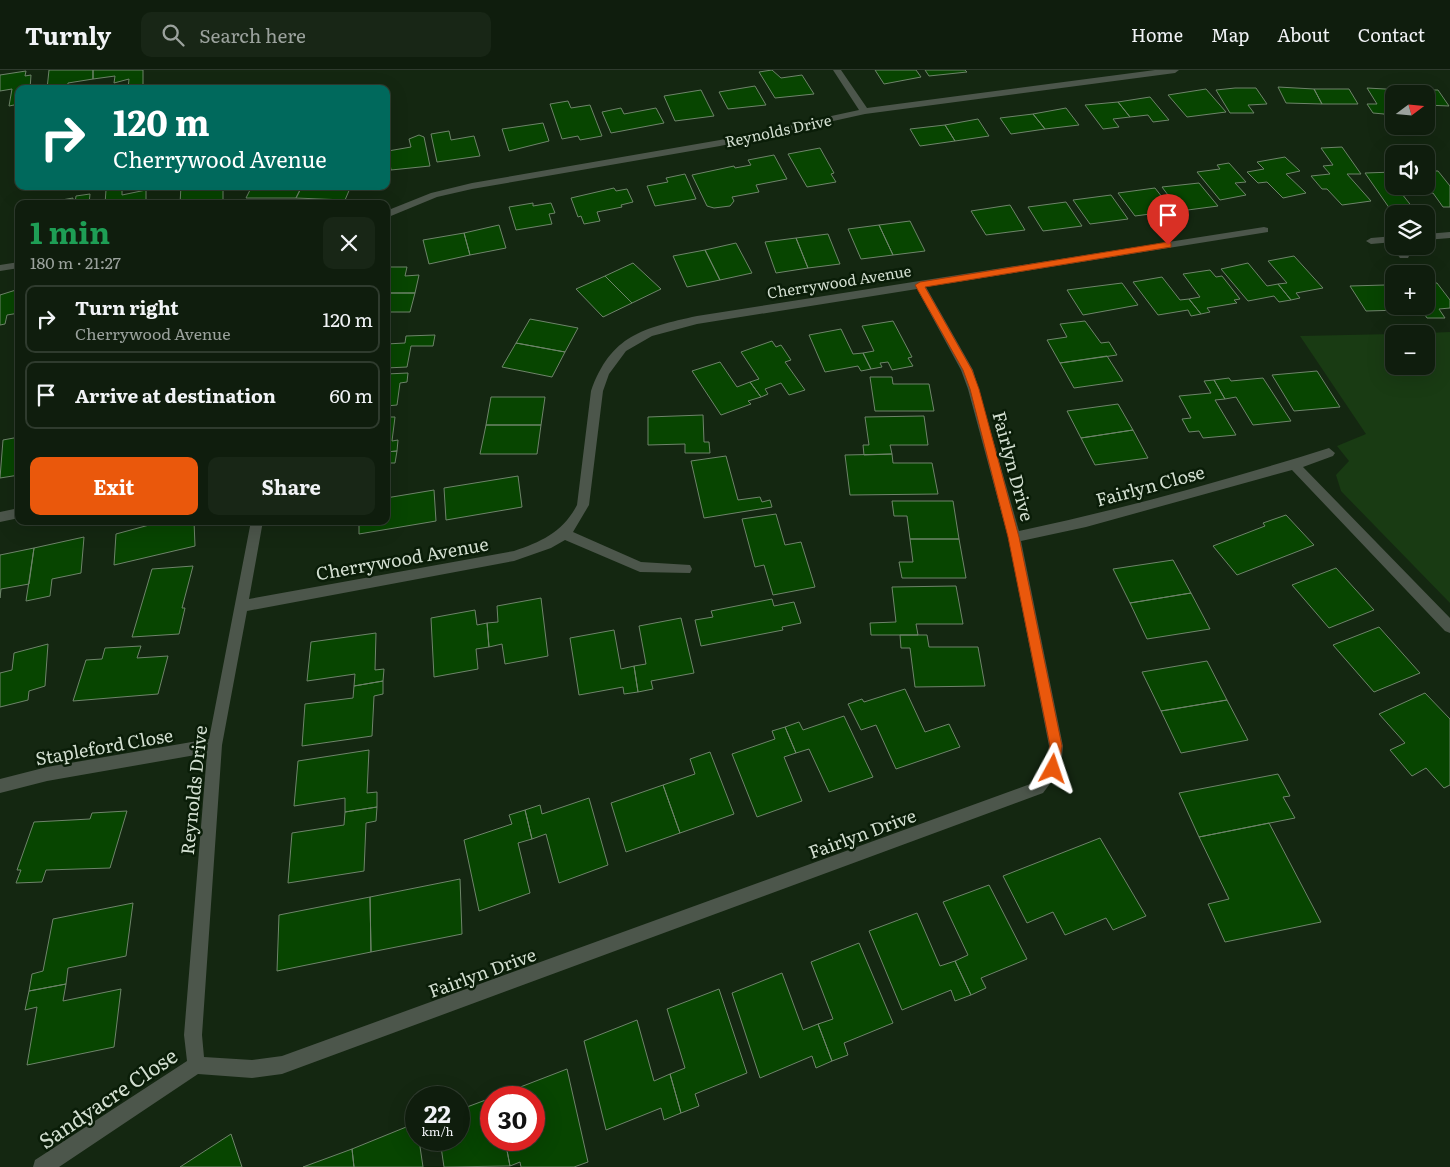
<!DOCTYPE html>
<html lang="en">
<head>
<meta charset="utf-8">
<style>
	:root { --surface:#0f1d0d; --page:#182616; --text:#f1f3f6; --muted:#9ba29d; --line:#2f3b2e; --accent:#ea580c }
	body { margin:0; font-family:Literata,serif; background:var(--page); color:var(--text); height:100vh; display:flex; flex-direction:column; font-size:19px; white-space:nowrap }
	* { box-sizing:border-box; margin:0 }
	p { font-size:16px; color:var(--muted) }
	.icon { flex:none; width:28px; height:28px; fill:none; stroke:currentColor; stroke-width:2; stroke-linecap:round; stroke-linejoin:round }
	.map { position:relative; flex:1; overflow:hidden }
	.side { position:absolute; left:15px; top:130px; width:375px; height:325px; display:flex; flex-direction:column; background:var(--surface); border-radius:10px; box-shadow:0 5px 20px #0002,0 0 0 1px var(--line) }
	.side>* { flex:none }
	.guide { position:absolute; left:15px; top:15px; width:375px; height:105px; border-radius:10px; box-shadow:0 5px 20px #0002,0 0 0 1px var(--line); background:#00695c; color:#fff; overflow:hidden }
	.needle { width:32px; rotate:74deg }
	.tools { position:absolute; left:1385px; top:15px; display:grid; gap:10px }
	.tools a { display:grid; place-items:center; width:50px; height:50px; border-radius:10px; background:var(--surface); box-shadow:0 5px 20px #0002,0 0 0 1px var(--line); font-size:25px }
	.speed { position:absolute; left:405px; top:1016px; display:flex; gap:10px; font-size:25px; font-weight:700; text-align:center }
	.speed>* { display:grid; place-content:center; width:65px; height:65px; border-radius:50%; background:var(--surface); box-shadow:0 5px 20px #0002,0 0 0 1px var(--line); line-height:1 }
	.speed small { font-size:12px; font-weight:400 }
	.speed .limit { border:8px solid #d22; background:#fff; color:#111 }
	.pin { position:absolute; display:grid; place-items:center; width:42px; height:42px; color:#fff; margin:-51px -21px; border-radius:50% 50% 50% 0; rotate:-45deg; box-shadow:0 0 5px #0007 }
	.pin .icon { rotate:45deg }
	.me { position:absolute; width:55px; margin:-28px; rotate:5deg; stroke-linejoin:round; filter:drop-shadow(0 0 4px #0008) }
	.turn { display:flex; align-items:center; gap:18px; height:105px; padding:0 15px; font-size:22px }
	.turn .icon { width:65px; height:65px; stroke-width:2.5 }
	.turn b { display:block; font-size:35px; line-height:42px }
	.round { display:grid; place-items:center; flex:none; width:52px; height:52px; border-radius:10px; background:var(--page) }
	.headline { display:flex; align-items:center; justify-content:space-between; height:85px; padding:0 15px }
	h1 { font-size:30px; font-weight:700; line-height:38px; color:#1e9e55 }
	.primary-button { display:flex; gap:10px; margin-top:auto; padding:10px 15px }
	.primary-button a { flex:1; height:58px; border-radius:10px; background:var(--accent); color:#fff; font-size:20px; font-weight:700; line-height:58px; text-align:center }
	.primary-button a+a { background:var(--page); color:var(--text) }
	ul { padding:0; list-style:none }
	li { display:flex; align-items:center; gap:15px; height:68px; margin:0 10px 8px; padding:0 5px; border:2px solid var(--line); border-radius:10px }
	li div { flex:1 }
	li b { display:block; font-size:19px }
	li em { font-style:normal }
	header { display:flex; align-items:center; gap:30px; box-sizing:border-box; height:70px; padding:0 25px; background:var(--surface); border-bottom:1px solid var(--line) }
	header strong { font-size:24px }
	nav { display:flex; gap:28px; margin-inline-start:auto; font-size:18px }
	.search { width:350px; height:45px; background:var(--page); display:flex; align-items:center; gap:12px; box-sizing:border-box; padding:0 18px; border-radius:10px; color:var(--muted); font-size:19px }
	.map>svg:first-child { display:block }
	.green { fill:#193b13 }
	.building { fill:#074500; stroke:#6e846a }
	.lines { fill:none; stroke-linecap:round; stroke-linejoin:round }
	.minor { fill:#4c564b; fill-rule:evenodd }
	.route { fill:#ea580c; stroke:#983908 }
	.labels { text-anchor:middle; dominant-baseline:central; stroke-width:5; stroke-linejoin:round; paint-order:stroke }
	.far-street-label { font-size:15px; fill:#d3dfd1; stroke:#0a1d08 }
	.street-label { font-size:18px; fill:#d3dfd1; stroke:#0a1d08 }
	.near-street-label { font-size:21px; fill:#d3dfd1; stroke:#0a1d08 }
</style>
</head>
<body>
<header>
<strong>Turnly</strong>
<div class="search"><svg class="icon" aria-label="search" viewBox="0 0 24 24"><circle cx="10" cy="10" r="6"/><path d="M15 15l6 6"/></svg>Search here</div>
<nav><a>Home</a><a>Map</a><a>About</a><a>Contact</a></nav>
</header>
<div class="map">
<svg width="1450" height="1097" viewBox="0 0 1450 1097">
	<rect width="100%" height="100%" fill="#142711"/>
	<path class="green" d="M1450,262V533L1341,421L1336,405L1349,391L1337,376L1366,364L1300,266L1394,264V296H1426V264H1403Z"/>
	<path class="building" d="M49,0H93V9L68,13L67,19H47Z
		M93,0H143V19H128L129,9L114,13L115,6L93,9Z
		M772,0L781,8L802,5L814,24L775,28L759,2Z
		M875,0H916L921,7L884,14Z
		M925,0H965L967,2L929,6Z
		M26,1L25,6L31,5L30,19H19V34L9,36L12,19L0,21V5Z
		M755,16L766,35L728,39L719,22Z
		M1278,17L1314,19L1322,34L1286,33Z
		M1235,18H1256L1267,34L1248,35L1254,43H1230L1216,20Z
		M1367,18L1403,20L1406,24H1394V50H1388L1384,44L1373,43L1367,34H1377Z
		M1206,19L1226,42L1187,47L1168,25Z
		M1314,19H1349L1358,34H1322Z
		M701,20L714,46L675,51L664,26Z
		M1403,20H1438L1449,36L1426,35V24H1406Z
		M1150,27L1169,50L1153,52L1148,45L1130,47L1118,32Z
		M568,31L571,38L590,35L602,66L580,70L578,66L562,69L550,34Z
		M1118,32L1130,47L1113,49L1119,57L1103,59L1085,35Z
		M621,38L624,44L656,38L664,53L611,63L602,42Z
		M1066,38L1079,55L1045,59L1033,44Z
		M1033,44L1045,59L1011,64L1000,48Z
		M978,49L989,66L955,71L945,55Z
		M543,53L549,71L509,81L502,59Z
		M945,55L955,71L920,76L910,59Z
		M449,61L451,70L474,66L480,86L437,92L431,64Z
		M419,65L424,67L430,96L391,100L388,81L411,77L409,69Z
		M1342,77L1361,104H1347L1371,131L1342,135L1327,119H1322L1311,106L1330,104L1323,96L1333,95L1321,78Z
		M820,78L834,103L831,104L836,112L807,117L788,84Z
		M774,85L787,109L756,115L759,122L732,127L734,131L730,136L714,138L707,136L692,105L734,96L735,98L751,95L748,90Z
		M1285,87L1300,101L1286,104L1306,123L1283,128L1267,112L1258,113L1247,102L1264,99L1257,92Z
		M1229,93L1246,112L1235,113L1246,125L1220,130L1197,102L1220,99L1217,95Z
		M1426,101H1438L1450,116V137H1443L1433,123L1418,124L1412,116H1426Z
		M1394,102V116H1412L1418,124H1402L1413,138L1390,139L1365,103Z
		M685,104L696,129L655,136L647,116L668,112L666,108Z
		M1199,113L1218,136L1180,141L1162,117Z
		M181,116H223V132L180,134Z
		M238,116H302L296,128H246L250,120H236Z
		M302,116H351L345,130L296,128Z
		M122,117V125L146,120V134H105L106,120Z
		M614,118L616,121L627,119L633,132L621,135L622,137L597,142L600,151L584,154L581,146L578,147L571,128Z
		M1155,118L1173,141L1135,146L1118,123Z
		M90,124L89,134H55L56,131L73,128L72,134L75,133L76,126Z
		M1111,125L1128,149L1090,154L1073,130Z
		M1066,132L1082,156L1043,161L1028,137Z
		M533,133V136L551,133L555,143L549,144L552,154L516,160L509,137Z
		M1010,135L1025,160L986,165L971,141Z
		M910,151L925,181L893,185L879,155Z
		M499,155L506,178L470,185L464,163Z
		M879,155L893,185L861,189L848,159Z
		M464,163L470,185L429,194L423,170Z
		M828,164L840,194L808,198L796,168Z
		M796,168L808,198L776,203L765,172Z
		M736,173L752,203L720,210L705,180Z
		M705,180L720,210L687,217L673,186Z
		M1294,186L1323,218L1296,223L1300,228L1291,230L1278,214L1287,213L1268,191Z
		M633,193L661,219L632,233L605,206Z
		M1248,193L1267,216L1278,214L1291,230L1279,232L1274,226L1248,231L1221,199Z
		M386,197H407L405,206L419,205L415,223H386Z
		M1210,200L1216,207L1222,206L1240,229L1234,230L1237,233L1207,238L1210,242L1201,244L1189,229L1200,227L1183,204Z
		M605,206L632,233L603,247L576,219Z
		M1162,207L1180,230L1189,229L1201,244L1191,246L1188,240L1158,245L1133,212Z
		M1122,213L1138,235L1083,245L1067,220Z
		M1426,213H1437L1450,230V238L1439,239L1445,248H1427L1419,236H1426Z
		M1385,215L1394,228V236H1400L1402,240L1366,241L1350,216Z
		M19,219V243L7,245L5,254L0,255V225Z
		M386,223H415L410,242H390L386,251Z
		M530,249L578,258L565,282L516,273Z
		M893,251L912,287L908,288L913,296L892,300L888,292L880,293L882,297L871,299L863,283L874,281L862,256Z
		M1085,251L1101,273L1109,272L1117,285L1060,293L1047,270L1067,267L1060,254Z
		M841,259L853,284L863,283L871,299L861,301L858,296L825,302L809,265Z
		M435,265L433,276H411L407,297L386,298V274L405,273L406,266Z
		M772,271L776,277L781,275L791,290L785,292L805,320L789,325L781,313L765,319L768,324L761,327L750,312L759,309L741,282Z
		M516,273L565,282L552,307L502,297Z
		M1107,286L1123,311L1074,318L1060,293Z
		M720,292L737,317L750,312L761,327L748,331L751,334L721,345L692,301Z
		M1317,301L1340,337L1294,341L1272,305Z
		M408,303L407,312L400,313L397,335L386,336V304Z
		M870,307H892L893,314H929L934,341H875Z
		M1229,308L1231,311L1263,308L1291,351L1253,355L1236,327L1225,329L1214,310Z
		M1214,310L1225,329L1215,330L1236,365L1203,368L1199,361L1189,362L1182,349L1191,348L1179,326L1211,323L1204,311Z
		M491,327H545L541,355H486Z
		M1118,334L1133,360L1081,368L1067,341Z
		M703,345L704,372H709L710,383H685V374L648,375V347Z
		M924,346L928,375H890L892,384L864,385L863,375H869L865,347Z
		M386,347H395L392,371L398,370L397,381L386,382Z
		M486,355H541L537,384H480Z
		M1133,360L1148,388L1095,395L1081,368Z
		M19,367V405L0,408L3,370Z
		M397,381L395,393H388L386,405V382Z
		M892,384L893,393H932L938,424L850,425L845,385Z
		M726,386L738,430L760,427L762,432L770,430L772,437L704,448L691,391Z
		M518,406L522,437L446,450L444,418Z
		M434,420L436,451L359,464V451H386V428Z
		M892,431H953L959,469H910L907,446H894Z
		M776,444L785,475L801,472L815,517L773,525L764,495L755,497L742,449Z
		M1286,445L1314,475L1237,505L1213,476L1265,456L1263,453Z
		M164,451H194L195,476L114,495L116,464Z
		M84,467L81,503L52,509L50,526L26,531L34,478Z
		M910,469H959L966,508H902L899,492H913Z
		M34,478L29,514L1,519L0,528V485Z
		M1173,490L1191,523L1130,533L1113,499Z
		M193,496L182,538H185L179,564L132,567L152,499Z
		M1336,498L1374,540L1329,558L1292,515Z
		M956,516L963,554H916L918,565H871L870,553L896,552L892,517Z
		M1191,523L1210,559L1147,569L1130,533Z
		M541,528L548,586L505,594L502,574L489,577L487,553L498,552L497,536Z
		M772,529L774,536L794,532L801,553L782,557L783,560L701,576L695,550L713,547L711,541Z
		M475,540L477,555L487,553L489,577L476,579L478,599L434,607L431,548Z
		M681,548L694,603L651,611L653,619L638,622L634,596L646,594L639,556Z
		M1379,557L1420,603L1374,622L1333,575Z
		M614,560L621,599L634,596L638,622L624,624L623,617L579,625L570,568Z
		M376,563L375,600L384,599L383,611L354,616L355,604L307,611L311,572Z
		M900,565H927L929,577H978L985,616L915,617L910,578H901Z
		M48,574L45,616L29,621L28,630L0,637V603L12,600L14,583Z
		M141,576L137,588L168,586L158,624L73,631L86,590L102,589L105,578Z
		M1207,591L1227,630L1161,641L1142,602Z
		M383,611V624L374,626L372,666L302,676L305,634L353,628L354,616Z
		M905,619L925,662L949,654L960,677L896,699L876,655L861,660L848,634L862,629L864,632Z
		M1425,623L1450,649V715L1444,718L1426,698L1412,706L1390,680L1405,673L1379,644Z
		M1227,630L1248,670L1181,683L1161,641Z
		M844,646L873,707L829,722L809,679L796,683L785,657L799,652L803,660Z
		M785,657L796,683L784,687L802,731L757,747L732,684L775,669L772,661Z
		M369,680L367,723L377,722V737L345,742V728L294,736L298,691Z
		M710,682L734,744L680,763L663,715L695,704L690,689Z
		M1278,704L1290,726L1283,727L1295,748L1199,767L1179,723Z
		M663,715L680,763L626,782L611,733Z
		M589,728L608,795L559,813L546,764L532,769L525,740L540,735L542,744Z
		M377,737L376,751L366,753L364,801L288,813L292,763L344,755L345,742Z
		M525,740L532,769L518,773L530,823L479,841L464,770L512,754L509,745Z
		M127,741L110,798L46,800L42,812L16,813L21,800H17L34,752L90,749L92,743Z
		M1269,753L1321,852L1225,872L1208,834L1229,829L1199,767Z
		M1100,768L1146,846L1113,860L1106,848L1065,865L1053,842L1027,853L1003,806Z
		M460,809L462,864L371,882L370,827Z
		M989,815L1027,889L981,908L986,918L971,925L955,891L968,885L943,832Z
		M370,827L371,882L277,901L279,845Z
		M133,833L126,886L68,898L66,914L29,921L32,904L43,901L53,849Z
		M917,843L940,896L955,891L971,925L955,931L951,920L902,940L869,861Z
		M859,873L893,953L844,973L848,985L832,991L818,954L833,949L811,892Z
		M782,903L803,960L818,954L832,991L816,998L812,986L760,1008L732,923Z
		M66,914L63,931L121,919L114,977L27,995L37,937L25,940L29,921Z
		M719,919L747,1003L695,1024L699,1036L681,1043L670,1004L685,998L667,939Z
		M637,950L654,1011L670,1004L681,1043L664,1050L661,1038L606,1060L584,971Z
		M567,999L588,1092L574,1097H521L520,1092L510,1096L505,1070H534V1028H497V1026Z
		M491,1028V1070H505L510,1096L444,1097L440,1070H459V1040Z
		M416,1053V1070H419L423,1097H354L352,1079Z
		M231,1064L242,1097H180Z
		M352,1079L354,1097H303Z"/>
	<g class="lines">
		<path class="minor" d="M833,0H841L867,38L1155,0H1179L1175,3L865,44L720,76L472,119L437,127L386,148V141L431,123L472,113L720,70L859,40Z
			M1264,157L1268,158V162L926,217L973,300L1019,461C1123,439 1227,410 1329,378L1335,383L1333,386L1303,397L1450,548V563L1445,561L1292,400L1086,457L1021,471L1063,676L1061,699L1043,723L282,1004L252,1008L198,1004L59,1097H33L35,1090L187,991L184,965L207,683L47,711L0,723V709L47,697L209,669L251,451H263L249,529L514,481C541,472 563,462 577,435L591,321C611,265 643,258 697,246ZM917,219L961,300L968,319L1008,467L1049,676L1046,696L1033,713L282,986L252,990L204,987L202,965L222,675L247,541L514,491L551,478L565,470L640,502L690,503L692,499L690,495L641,492L573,462L589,435L603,321L609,304L626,281L652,266L697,254Z
			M1450,162V168L1426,170V164Z
			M1394,166V172L1371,174L1366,171L1371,168Z
			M1394,173V176H1402L1409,186L1408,188H1400L1391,176Z
			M19,192V198L0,201V195Z
			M19,438V448L0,452V442Z"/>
	</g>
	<path class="route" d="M1168,172L1171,173V177L925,217L972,300L979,319L1019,467L1062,676L1058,703L1053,705L1049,703L1047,699L1050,676L1008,467L970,319L963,300L915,215L920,212Z"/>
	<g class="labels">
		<g class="far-street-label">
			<text transform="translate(778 60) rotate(-12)">Reynolds Drive</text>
			<text transform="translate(839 211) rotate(-9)">Cherrywood Avenue</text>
		</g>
		<g class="street-label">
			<text transform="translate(1014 396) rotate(75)">Fairlyn Drive</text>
			<text transform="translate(1150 415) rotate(-15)">Fairlyn Close</text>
			<text transform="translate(402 488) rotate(-10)">Cherrywood Avenue</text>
			<text transform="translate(104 676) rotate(-10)">Stapleford Close</text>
			<text transform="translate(193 720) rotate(-84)">Reynolds Drive</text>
			<text transform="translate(862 763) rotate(-20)">Fairlyn Drive</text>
			<text transform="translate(482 902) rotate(-20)">Fairlyn Drive</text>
		</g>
		<g class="near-street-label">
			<text transform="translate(107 1027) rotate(-34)">Sandyacre Close</text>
		</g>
	</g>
</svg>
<div class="tools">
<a><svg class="needle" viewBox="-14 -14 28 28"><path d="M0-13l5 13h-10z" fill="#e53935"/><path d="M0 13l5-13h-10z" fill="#9ba29d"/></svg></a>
<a><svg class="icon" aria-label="sound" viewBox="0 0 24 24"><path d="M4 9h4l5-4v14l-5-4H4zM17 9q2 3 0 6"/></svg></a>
<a><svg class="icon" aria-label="layers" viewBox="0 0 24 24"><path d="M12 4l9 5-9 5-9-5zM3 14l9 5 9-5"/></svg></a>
<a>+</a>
<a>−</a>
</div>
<div class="speed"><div>22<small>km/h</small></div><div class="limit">30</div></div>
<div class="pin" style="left:1168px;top:175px;background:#d93025"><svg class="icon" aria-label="arrive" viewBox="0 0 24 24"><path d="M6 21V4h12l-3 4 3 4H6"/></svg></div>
<svg class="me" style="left:1053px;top:699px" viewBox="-20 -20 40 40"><path d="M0-17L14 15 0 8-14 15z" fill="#ea580c" stroke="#fff" stroke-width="4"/></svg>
<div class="guide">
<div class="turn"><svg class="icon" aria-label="right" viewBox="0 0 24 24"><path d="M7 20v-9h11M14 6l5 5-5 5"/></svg><div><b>120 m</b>Cherrywood Avenue</div></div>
</div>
<section class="side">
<div class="headline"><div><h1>1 min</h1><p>180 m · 21:27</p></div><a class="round"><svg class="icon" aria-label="close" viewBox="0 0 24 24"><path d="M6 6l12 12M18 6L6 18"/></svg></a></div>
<ul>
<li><svg class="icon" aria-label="right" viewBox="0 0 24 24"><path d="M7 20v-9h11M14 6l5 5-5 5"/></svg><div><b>Turn right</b><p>Cherrywood Avenue</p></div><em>120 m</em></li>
<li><svg class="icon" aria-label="arrive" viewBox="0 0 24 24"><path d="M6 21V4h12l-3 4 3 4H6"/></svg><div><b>Arrive at destination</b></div><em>60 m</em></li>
</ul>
<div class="primary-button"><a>Exit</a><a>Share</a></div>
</section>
</div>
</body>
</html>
